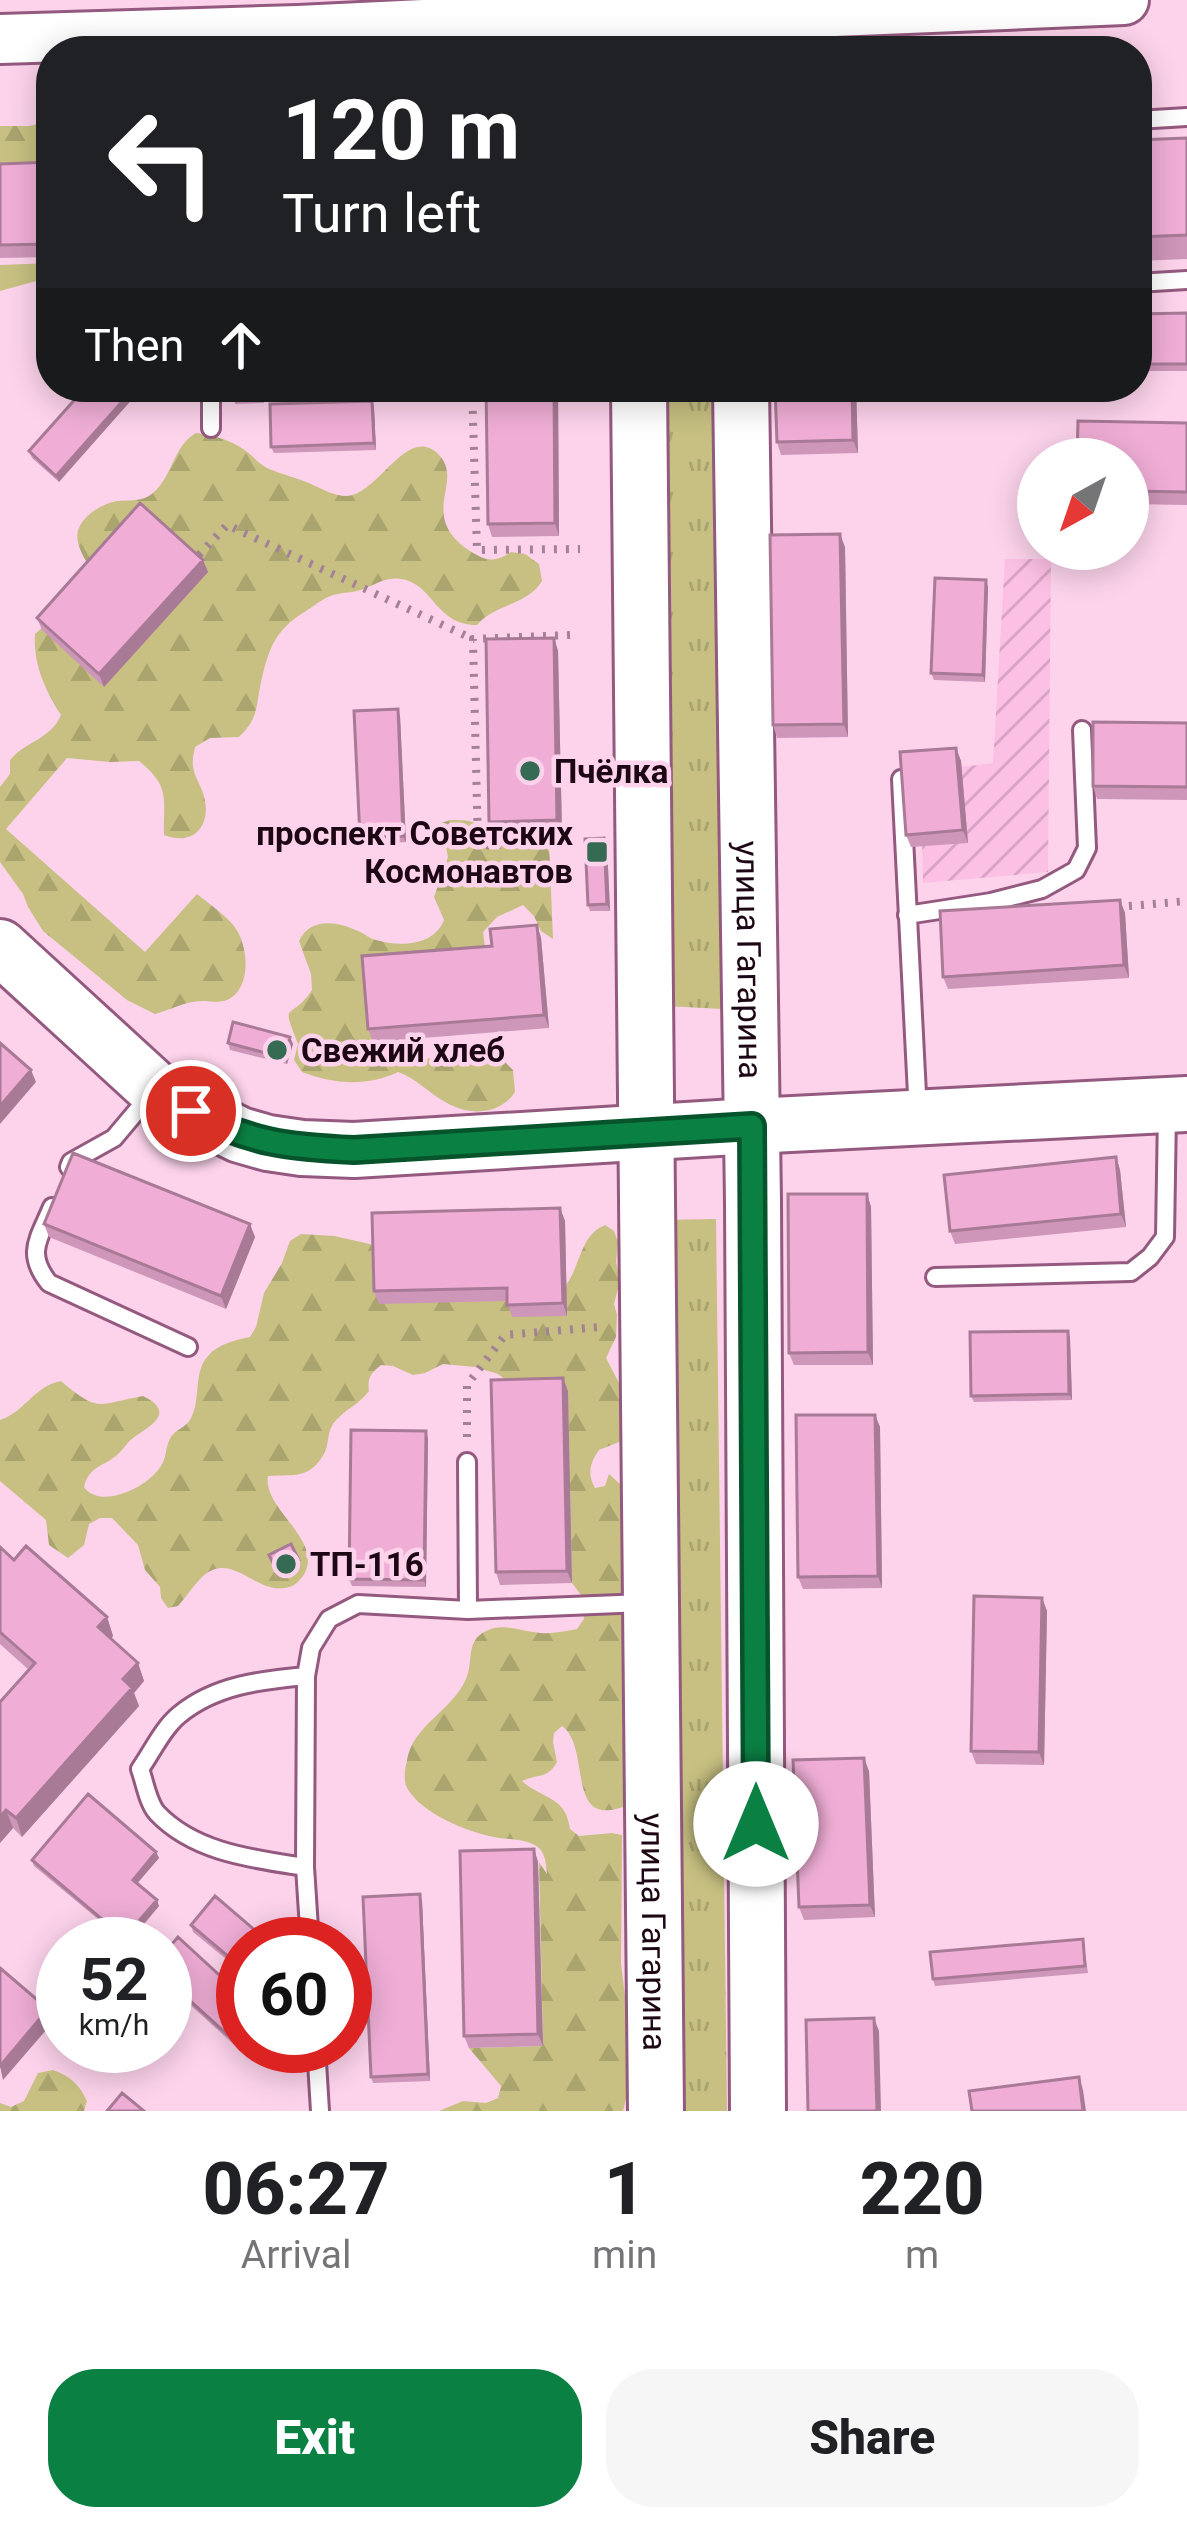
<!DOCTYPE html>
<html lang="en">
<head>
<meta charset="utf-8">
<style>
	:root { --surface:#fff; --page:#f6f6f6; --text:#202124; --muted:#757577; --accent:#0b8043 }
	body { margin:0; font-family:Roboto,sans-serif; background:var(--page); color:var(--text); height:100vh; display:flex; flex-direction:column; font-size:45px; white-space:nowrap }
	* { box-sizing:border-box; margin:0 }
	p { font-size:39px; color:var(--muted) }
	.icon { flex:none; width:66px; height:66px; fill:none; stroke:currentColor; stroke-width:2; stroke-linecap:round; stroke-linejoin:round }
	.map { position:relative; height:2111px; overflow:hidden }
	.panel { display:flex; flex-direction:column; background:var(--surface); flex:1 }
	.panel>* { flex:none }
	.guide { position:absolute; left:36px; top:36px; width:1116px; height:366px; border-radius:48px; box-shadow:0 6px 30px #0003; background:#202124; color:#fff; overflow:hidden }
	.needle { width:78px; rotate:220deg }
	.fabs { position:absolute; left:1017px; top:438px; display:grid; gap:24px }
	.fabs a { display:grid; place-items:center; width:132px; height:132px; border-radius:50%; background:var(--surface); box-shadow:0 6px 30px #0003; font-size:60px }
	.speed { position:absolute; left:36px; top:1917px; display:flex; gap:24px; font-size:60px; font-weight:700; text-align:center }
	.speed>* { display:grid; place-content:center; width:156px; height:156px; border-radius:50%; background:var(--surface); box-shadow:0 6px 30px #0003; line-height:1 }
	.speed small { font-size:30px; font-weight:400 }
	.speed .limit { border:18px solid #d22; background:#fff; color:#111 }
	.pin { position:absolute; display:grid; place-items:center; width:102px; height:102px; color:#fff; margin:-51px; border:6px solid #fff; border-radius:50%; box-shadow:0 3px 12px #0007 }
	.me { position:absolute; width:132px; margin:-66px; rotate:0deg; stroke-linejoin:round; filter:drop-shadow(0 0 9px #0008) }
	.turn { display:flex; align-items:center; gap:42px; height:252px; padding:0 48px; font-size:54px }
	.turn .icon { width:156px; height:156px; stroke-width:2.5 }
	.turn b { display:block; font-size:84px; line-height:102px }
	.then { display:flex; align-items:center; height:114px; padding:0 48px; background:#0003; gap:24px; font-size:45px }
	.eta { display:flex; justify-content:space-evenly; align-items:center; height:204px; text-align:center }
	.eta b { font-size:72px; font-weight:800; line-height:84px }
	.cta { display:flex; gap:24px; margin-top:auto; padding:24px 48px }
	.cta a { flex:1; height:138px; border-radius:48px; background:var(--accent); color:#fff; font-size:48px; font-weight:800; line-height:138px; text-align:center }
	.cta a+a { background:var(--page); color:var(--text) }
	.map>svg:first-child { display:block }
	.industrial { fill:url(#industrial-furrows) }
	.grass { fill:url(#grass-tufts) }
	.forest { fill:url(#forest-firs) }
	.lines { fill:none; stroke-linecap:round; stroke-linejoin:round }
	.service-casing { stroke:#94597e; stroke-width:22 }
	.secondary-casing { stroke:#94597e; stroke-width:54 }
	.primary-casing { stroke:#94597e; stroke-width:60 }
	.path { stroke:#a48296; stroke-width:8; stroke-dasharray:3 9; stroke-linecap:butt }
	.service { stroke:#fff; stroke-width:16 }
	.secondary { stroke:#fff; stroke-width:48 }
	.primary { stroke:#fff; stroke-width:54 }
	.wall { fill:#ce96b8 }
	.shaded-wall { fill:#a87a96 }
	.building { fill:#f0aed6; stroke:#a87a96; stroke-width:3 }
	.route-casing { stroke:#07532c; stroke-width:30 }
	.route { stroke:#0b8043; stroke-width:21 }
	.poi-dot { fill:#346b52; stroke:#fcd3eb; stroke-width:4.5 }
	.labels { text-anchor:middle; dominant-baseline:central; stroke-width:9; stroke-linejoin:round; paint-order:stroke }
	.poi-label { font-size:33px; font-weight:bold; fill:#1d0715; stroke:#fcd3eb; text-anchor:start }
	.street-label { font-size:33px; fill:#1d0715; stroke:#fcd3eb }
</style>
</head>
<body>
<div class="map">
<svg width="1187" height="2111" viewBox="0 0 1187 2111">
	<defs>
		<pattern id="industrial-furrows" width="10" height="10" patternUnits="userSpaceOnUse" patternTransform="scale(3)"><rect width="10" height="10" fill="#fcc0e4"/><path d="M-1 1l2-2M0 10L10 0M9 11l2-2" fill="none" stroke="#d8a4c3"/></pattern>
		<pattern id="grass-tufts" width="24" height="20" patternUnits="userSpaceOnUse" patternTransform="scale(3)"><rect width="24" height="20" fill="#c7c082"/><path d="M3 7l-1-3M5 7V3M7 7l1-3M15 17l-1-3M17 17v-4M19 17l1-3" fill="none" stroke="#aaa46f"/></pattern>
		<pattern id="forest-firs" width="22" height="20" patternUnits="userSpaceOnUse" patternTransform="scale(3)"><rect width="22" height="20" fill="#c7c082"/><path d="M5 1l3.5 6h-7zM16 11l3.5 6h-7z" fill="#aaa46f"/></pattern>
	</defs>
	<rect width="100%" height="100%" fill="#fcd3eb"/>
	<path class="industrial" d="M1005,559H1051L1048,872L923,883L920,772L993,763Z"/>
	<path class="grass" d="M661,387H719L722,1009L666,1006Z
		M716,1219L727,2111H675L664,1220Z"/>
	<path class="forest" d="M51,121V172L0,173V126H29Z
		M51,263V277L0,291V265Z
		M196,433C211,435 227,439 240,447C251,453 258,464 269,469C283,475 299,478 313,485C325,490 334,496 347,496C378,495 407,424 438,454C466,481 416,515 470,551C486,561 494,563 511,552L525,554L539,564L542,581C527,606 495,603 477,625C435,625 434,584 401,579C384,576 373,587 357,591C351,593 344,592 338,594C325,596 317,604 306,611C273,631 268,651 260,687C256,709 257,720 239,737L210,738L195,747C194,753 192,759 193,766C194,776 200,784 203,793C213,824 195,847 164,835C163,798 171,787 139,761L110,762L67,758L6,829L145,952L197,894C209,904 224,914 234,926C248,944 252,984 231,998C222,1004 212,1001 202,1001C186,1001 170,1010 155,1014L127,1000L43,931L28,907L23,894L0,862V787L10,774V760C26,741 51,739 61,715C45,690 33,664 35,634L96,578C83,554 64,535 91,513C99,507 107,503 117,501C130,500 142,502 153,493C173,476 173,446 196,433Z
		M450,820C467,820 483,820 488,839C510,853 527,837 549,842L553,939L541,931L534,916L523,905L497,917L483,932L485,947L377,1030L375,1044L381,1057L403,1063L458,1053L498,1055L513,1070L515,1092C500,1115 470,1116 447,1103C429,1094 418,1079 398,1072C367,1087 333,1084 302,1072L294,1060L298,1044C280,998 290,1023 312,990L311,974L299,941C310,917 337,921 358,931C366,934 368,938 376,940C400,947 434,946 444,920L434,897L448,857L441,823Z
		M605,1225L614,1231L618,1242L616,1262L620,1281L614,1304L617,1315L616,1337L606,1358L631,1406L627,1436L619,1442L599,1450C590,1463 587,1474 595,1488L605,1486L609,1474L624,1488L628,1689C617,1726 626,1767 628,1805C563,1832 593,1749 562,1726L554,1733L553,1742L557,1762C548,1779 537,1774 522,1781C542,1799 566,1796 570,1829L579,1836L612,1833L622,1835L621,1963L629,2029L627,2095L623,2111H439L463,2101L486,2103L498,2098L501,2086L469,2048L543,2046L539,1862L547,1874C546,1866 546,1855 539,1848C527,1838 508,1840 494,1837C467,1832 421,1813 407,1788C403,1779 405,1769 407,1760C413,1725 452,1711 466,1679C474,1661 465,1641 486,1631C504,1622 522,1632 541,1633C553,1634 565,1631 577,1629L584,1619L581,1595L572,1583L568,1391L507,1381L498,1374L475,1367L443,1364L425,1373L413,1375L393,1366L381,1365C371,1373 367,1378 369,1391C359,1405 343,1410 333,1424C327,1433 329,1443 325,1452C310,1480 295,1474 268,1476C262,1509 326,1541 303,1576C299,1581 296,1585 289,1587C256,1597 233,1549 202,1577C193,1586 186,1597 178,1606L168,1608L161,1598L160,1587L145,1570L138,1545L112,1518H100L89,1524L84,1545L68,1558L49,1545L46,1520L0,1481V1420C25,1412 34,1386 61,1381C100,1414 97,1404 143,1396C178,1413 148,1427 133,1438C129,1440 122,1451 119,1453C105,1467 89,1465 84,1487C101,1511 151,1486 162,1464C167,1456 165,1446 171,1437C176,1429 186,1428 191,1418C201,1400 193,1372 208,1356C218,1344 235,1340 250,1337L256,1327L264,1293L282,1263L290,1241L301,1234L334,1236L370,1244L378,1250L566,1285C581,1265 580,1235 605,1225Z
		M53,2070C70,2076 79,2084 87,2101L84,2111H0V2103L11,2107L24,2101L38,2073Z"/>
	<g class="lines">
		<defs>
			<path id="service" d="M1137,120L1187,117
				M1137,283L1187,280
				M211,387V428
				M901,779L918,1114
				M907,915L991,902L1042,889L1076,870L1087,848L1082,730
				M69,1167L71,1162L114,1138L151,1094
				M52,1207C39,1239 25,1253 49,1283L188,1347
				M935,1277L1131,1272L1150,1257L1165,1237L1167,1112
				M467,1462L468,1610
				M305,1867C254,1859 195,1853 157,1813C148,1803 145,1783 140,1769C152,1752 163,1728 179,1715C215,1685 262,1680 306,1676
				M310,1944L305,1867L306,1676L311,1648L329,1619L358,1604L468,1610L644,1603
				M316,2046L320,2111"/>
			<path id="secondary" d="M0,39L298,30L569,17L736,16L1124,0"/>
			<g id="primary">
				<path d="M736,0V51"/>
				<path d="M636,51L637,0"/>
				<path id="s1" d="M639,387L656,2111"/>
				<path id="s2" d="M741,387L753,1202L758,2111"/>
				<path d="M0,947L155,1089L191,1111L240,1135L268,1143L302,1148L354,1150L752,1126L1187,1104"/>
			</g>
		</defs>
		<use href="#service" class="service-casing"/>
		<use href="#secondary" class="secondary-casing"/>
		<use href="#primary" class="primary-casing"/>
		<path class="path" d="M472,387L477,550L580,549
			M199,555L227,525L473,639
			M570,635L473,639L478,846L574,841
			M1117,907L1187,901
			M467,1437V1385L505,1335L599,1327"/>
		<use href="#service" class="service"/>
		<use href="#secondary" class="secondary"/>
		<use href="#primary" class="primary"/>
	</g>
	<path class="wall" d="M1187,138V259L1137,261V140Z
		M51,162V257L0,258V164Z
		M1187,313V371H1137V314Z
		M86,387L59,482L32,458L29,451Z
		M233,387H263L264,403L235,404Z
		M558,387L559,536L492,537L488,524Z
		M856,387L858,453L781,455L777,442Z
		M374,408L376,450L274,453L271,447Z
		M1187,423V505L1128,504V459Z
		M845,547L848,737L777,738L773,725Z
		M203,560L208,572L104,687L42,630L37,618Z
		M986,580L988,587L985,682L934,680L931,673Z
		M554,638L558,651L562,833L493,835L489,822Z
		M400,716L406,842L362,845L360,838Z
		M1187,723V800L1097,799L1093,786Z
		M956,748L961,761L968,843L911,847L906,835Z
		M604,838L607,845L610,911H590L588,905Z
		M1120,900L1125,913L1129,978L948,989L943,977Z
		M537,925L541,938L549,1028L373,1042L368,1029L492,946Z
		M290,1037L293,1044L287,1064L230,1050L228,1043Z
		M1116,1157L1120,1170L1126,1227L955,1244L950,1231Z
		M867,1194L871,1207L873,1365H794L789,1353Z
		M560,1208L565,1221L567,1316L512,1317L507,1301L379,1304L374,1291Z
		M44,1224L255,1237L226,1309L49,1237Z
		M1068,1331L1070,1338L1072,1400L974,1402L971,1396Z
		M568,1391L572,1583L500,1585L496,1572Z
		M875,1415L880,1427L882,1588L803,1589L798,1577Z
		M428,1438L426,1587L352,1586L349,1579Z
		M291,1544L301,1567L279,1578L269,1555Z
		M0,1547L14,1560L107,1617L113,1636L111,1639L138,1663L144,1681L134,1693L139,1706L22,1837L13,1828L0,1843L29,1670L0,1644Z
		M1042,1598L1047,1611L1044,1765L976,1764L971,1751Z
		M869,1771L875,1917L804,1920L799,1907Z
		M534,1849L538,1862L543,2046L469,2048L464,2036Z
		M156,1852L159,1858L137,1883L159,1906L128,1944L34,1866L32,1860Z
		M422,1901L430,2081L373,2083L371,2077Z
		M191,1925L243,1944V1973L193,1932Z
		M1083,1939L1088,1973L935,1986L933,1979Z
		M165,1952L243,2046H266L252,2061L165,1982Z"/>
	<path class="shaded-wall" d="M135,387H143L59,482L56,476Z
		M554,387H558L559,536L555,523Z
		M852,387H856L858,453L853,440Z
		M372,401L374,408L376,450L374,443Z
		M840,534L845,547L848,737L844,724Z
		M203,560L208,572L104,687L99,674Z
		M986,580L988,587L985,682L983,675Z
		M554,638L558,651L562,833L557,820Z
		M398,709L400,716L406,842L403,836Z
		M956,748L961,761L968,843L963,830Z
		M604,838L607,845L610,911L607,904Z
		M1120,900L1125,913L1129,978L1124,965Z
		M537,925L541,938L549,1028L544,1015Z
		M290,1037L293,1044L287,1064L285,1058Z
		M31,1070L36,1082L0,1124V1106Z
		M1116,1157L1120,1170L1126,1227L1121,1214Z
		M867,1194L871,1207L873,1365L868,1352Z
		M560,1208L565,1221L567,1316L563,1303Z
		M250,1224L255,1237L226,1309L221,1296Z
		M1068,1331L1070,1338L1072,1400L1069,1394Z
		M563,1378L568,1391L572,1583L567,1571Z
		M875,1415L880,1427L882,1588L878,1576Z
		M426,1431L428,1438L426,1587L424,1580Z
		M1042,1598L1047,1611L1044,1765L1039,1752Z
		M107,1617L113,1636L105,1646L98,1627Z
		M138,1663L144,1681L134,1693L139,1706L22,1837L16,1818Z
		M864,1758L869,1771L875,1917L870,1905Z
		M6,1810L13,1828L0,1843V1817Z
		M534,1849L538,1862L543,2046L538,2034Z
		M156,1852L159,1858L135,1886L133,1880Z
		M420,1894L422,1901L430,2081L428,2074Z
		M157,1900L159,1906L126,1944L124,1938Z
		M48,2009L53,2022L3,2080L0,2066Z
		M874,2018L879,2031L881,2111H877Z
		M258,2046H266L252,2061L250,2055Z
		M1079,2077L1083,2090L1086,2111H1083Z"/>
	<path class="building" d="M1187,138V235L1137,237V140Z
		M51,162V244L0,245V164Z
		M1187,313V364H1137V314Z
		M86,387H135L56,476L29,451Z
		M233,387H261L262,397L233,398Z
		M486,387H554L555,523L488,524Z
		M775,387H852L853,440L777,442Z
		M372,401L374,443L271,447L270,404Z
		M1078,421L1187,423V492L1128,491V459H1077Z
		M140,503L203,560L99,674L37,618Z
		M840,534L844,724L773,725L770,535Z
		M935,578L986,580L983,675L931,673Z
		M554,638L557,820L489,822L486,639Z
		M398,709L403,836L360,838L354,711Z
		M1093,722L1187,723V787L1093,786Z
		M956,748L963,830L906,835L900,752Z
		M604,838L607,904L588,905L585,839Z
		M1120,900L1124,965L943,977L940,911Z
		M537,925L544,1015L368,1029L362,956L492,946L490,929Z
		M233,1022L290,1037L285,1058L228,1043Z
		M0,1043L31,1070L0,1106Z
		M73,1153L250,1224L221,1296L44,1224Z
		M1116,1157L1121,1214L950,1231L944,1175Z
		M788,1194H867L868,1352L789,1353Z
		M560,1208L563,1303L507,1305V1288L374,1291L372,1213Z
		M1068,1331L1069,1394L971,1396L970,1332Z
		M563,1378L567,1571L496,1572L491,1380Z
		M796,1415H875L878,1576L798,1577Z
		M351,1430L426,1431L424,1580L349,1579Z
		M291,1544L299,1560L277,1571L269,1555Z
		M26,1546L107,1617L98,1627L138,1663L123,1679L132,1688L16,1818L6,1810L0,1817V1702L35,1663L0,1632V1547L14,1560Z
		M974,1596L1042,1598L1039,1752L971,1751Z
		M864,1758L870,1905L799,1907L793,1760Z
		M88,1794L156,1852L133,1880L157,1900L124,1938L32,1860Z
		M534,1849L538,2034L464,2036L460,1851Z
		M420,1894L428,2074L371,2077L363,1897Z
		M215,1896L271,1944H243V1969L191,1925Z
		M178,1937L243,1997V2046H258L250,2055L165,1978V1952Z
		M1083,1939L1085,1966L933,1979L930,1952Z
		M0,1968L48,2009L0,2066Z
		M874,2018L877,2111H808L806,2020Z
		M1079,2077L1083,2111H972L969,2091Z
		M122,2093L144,2111H107Z"/>
	<g class="lines">
		<defs>
			<path id="route" d="M191,1111C250,1143 288,1147 354,1150L752,1126L756,1824"/>
		</defs>
		<use href="#route" class="route-casing"/>
		<use href="#route" class="route"/>
	</g>
	<g class="poi-dot">
		<circle cx="530" cy="771" r="12"/>
		<rect x="585" y="840" width="24" height="24" rx="6"/>
		<circle cx="277" cy="1050" r="12"/>
		<circle cx="286" cy="1564" r="12"/>
	</g>
	<g class="labels">
		<g class="poi-label">
			<text x="554" y="771">Пчёлка</text>
			<text x="573" y="833" text-anchor="end">проспект Советских<tspan x="573" dy="38">Космонавтов</tspan></text>
			<text x="301" y="1050">Свежий хлеб</text>
			<text x="310" y="1564">ТП-116</text>
		</g>
		<g class="street-label">
			<text stroke="none"><textPath href="#s2" startOffset="573">улица Гагарина</textPath></text>
			<text stroke="none"><textPath href="#s1" startOffset="1545">улица Гагарина</textPath></text>
		</g>
	</g>
</svg>
<div class="fabs">
<a><svg class="needle" viewBox="-14 -14 28 28"><path d="M0-13l5 13h-10z" fill="#e53935"/><path d="M0 13l5-13h-10z" fill="#757577"/></svg></a>
</div>
<div class="speed"><div>52<small>km/h</small></div><div class="limit">60</div></div>
<div class="pin" style="left:191px;top:1111px;background:#d93025"><svg class="icon" aria-label="arrive" viewBox="0 0 24 24"><path d="M6 21V4h12l-3 4 3 4H6"/></svg></div>
<svg class="me" style="left:756px;top:1824px" viewBox="-20 -20 40 40"><circle r="19" fill="#fff"/><path d="M0-13L10 11 0 6-10 11z" fill="#0b8043"/></svg>
<div class="guide">
<div class="turn"><svg class="icon" aria-label="left" viewBox="0 0 24 24"><path d="M17 20v-9H6M10 6l-5 5 5 5"/></svg><div><b>120 m</b>Turn left</div></div>
<div class="then">Then<svg class="icon" aria-label="ahead" viewBox="0 0 24 24"><path d="M12 20V5M6 11l6-6 6 6"/></svg></div>
</div>
</div>
<section class="panel">
<div class="eta">
<div><b>06:27</b><p>Arrival</p></div>
<div><b>1</b><p>min</p></div>
<div><b>220</b><p>m</p></div>
</div>
<div class="cta"><a>Exit</a><a>Share</a></div>
</section>
</body>
</html>
